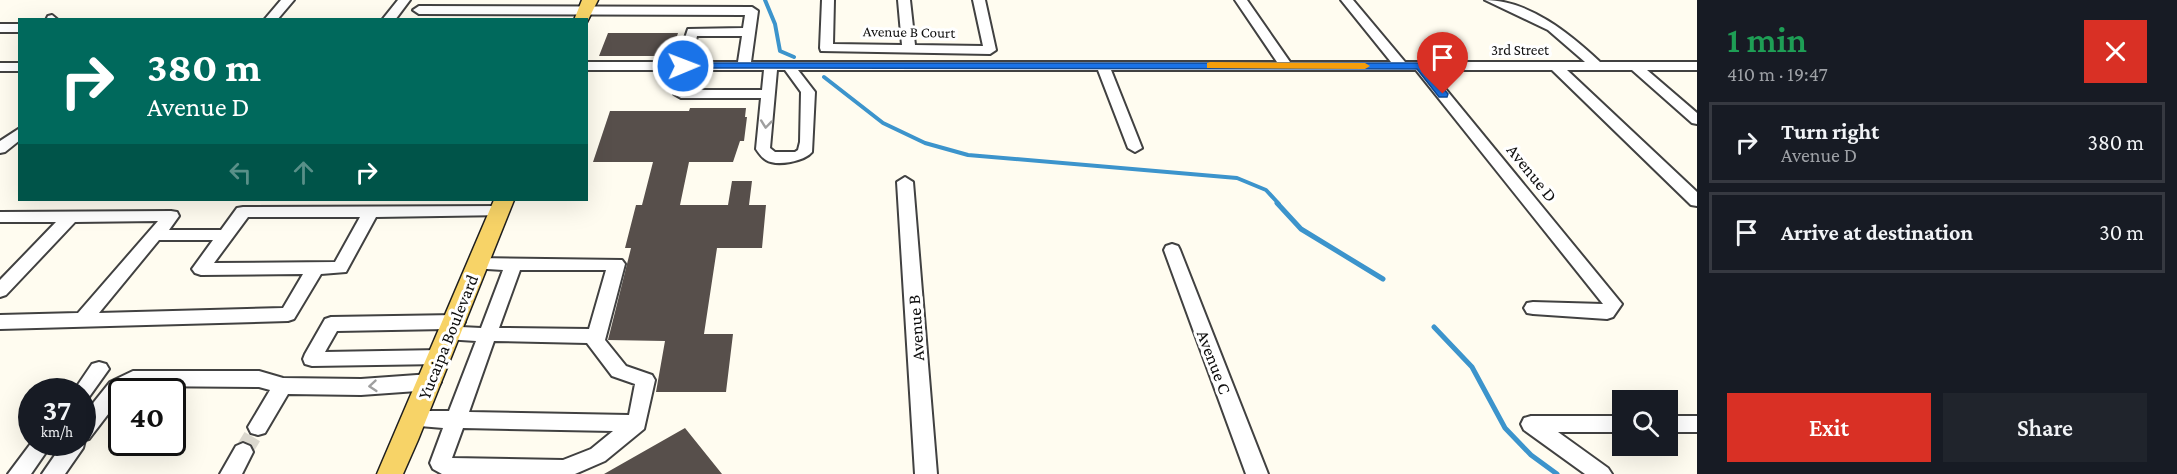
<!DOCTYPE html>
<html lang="en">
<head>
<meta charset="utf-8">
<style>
	:root { --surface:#171b24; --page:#20242c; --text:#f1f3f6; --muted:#9ea1a6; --line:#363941; --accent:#d93025 }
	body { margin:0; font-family:"Crimson Pro",serif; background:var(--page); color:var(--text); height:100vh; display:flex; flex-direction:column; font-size:22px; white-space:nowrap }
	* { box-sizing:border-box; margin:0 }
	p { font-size:20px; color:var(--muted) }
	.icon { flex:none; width:33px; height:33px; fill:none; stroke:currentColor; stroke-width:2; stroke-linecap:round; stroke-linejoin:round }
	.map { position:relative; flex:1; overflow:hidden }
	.details { display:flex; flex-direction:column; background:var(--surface); width:480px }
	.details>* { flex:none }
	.hud { position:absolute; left:18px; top:18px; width:570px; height:183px; border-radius:0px; box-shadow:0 6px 24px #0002; background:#00695c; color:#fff; overflow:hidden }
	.fabs { position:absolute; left:1612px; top:390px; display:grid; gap:12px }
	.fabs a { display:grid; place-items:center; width:66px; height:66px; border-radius:0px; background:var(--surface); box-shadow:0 6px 24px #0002; font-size:30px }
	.speed { position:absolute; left:18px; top:378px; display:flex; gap:12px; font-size:30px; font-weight:700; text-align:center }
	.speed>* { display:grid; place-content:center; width:78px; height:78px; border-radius:50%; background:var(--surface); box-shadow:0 6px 24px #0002; line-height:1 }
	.speed small { font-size:15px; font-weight:400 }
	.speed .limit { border:3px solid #111; border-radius:9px; background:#fff; color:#111 }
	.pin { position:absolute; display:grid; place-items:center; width:51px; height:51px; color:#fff; margin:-62px -26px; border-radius:50% 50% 50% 0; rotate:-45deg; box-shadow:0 0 6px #0007 }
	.pin .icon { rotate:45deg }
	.me { position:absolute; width:66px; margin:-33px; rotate:89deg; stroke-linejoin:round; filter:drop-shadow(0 0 4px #0008) }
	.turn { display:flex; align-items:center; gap:21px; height:126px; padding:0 30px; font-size:27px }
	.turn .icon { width:78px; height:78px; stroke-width:2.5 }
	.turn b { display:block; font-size:42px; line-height:51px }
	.lanes { display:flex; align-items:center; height:57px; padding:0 30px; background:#0003; justify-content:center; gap:30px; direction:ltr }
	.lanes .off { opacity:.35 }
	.round { display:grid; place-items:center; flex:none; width:63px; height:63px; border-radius:0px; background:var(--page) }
	.head { display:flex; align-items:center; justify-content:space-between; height:102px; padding:0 30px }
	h1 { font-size:36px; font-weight:600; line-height:45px; color:#1e9e55 }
	.action { display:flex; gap:12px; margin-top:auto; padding:12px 30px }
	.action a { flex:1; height:69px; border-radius:0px; background:var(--accent); color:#fff; font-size:24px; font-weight:600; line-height:69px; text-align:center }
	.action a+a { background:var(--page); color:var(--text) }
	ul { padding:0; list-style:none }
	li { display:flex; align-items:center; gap:18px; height:81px; margin:0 12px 9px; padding:0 18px; border:3px solid var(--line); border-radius:0px }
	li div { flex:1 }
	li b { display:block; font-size:22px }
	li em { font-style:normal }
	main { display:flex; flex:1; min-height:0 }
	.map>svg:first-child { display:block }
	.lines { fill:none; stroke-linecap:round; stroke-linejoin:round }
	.stream-far1 { stroke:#3c94cc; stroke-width:4 }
	.stream { stroke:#3c94cc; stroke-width:5 }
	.building { fill:#574f4b }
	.minor-tunnel { stroke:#dbd8ce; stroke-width:18; stroke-dasharray:18 9; stroke-linecap:butt }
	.minor-casing { stroke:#414141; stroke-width:4 }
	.major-casing { stroke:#1f1f1f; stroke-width:3 }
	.minor { fill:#fff; fill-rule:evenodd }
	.major { fill:#f7d367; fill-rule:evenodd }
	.oneway { stroke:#9f9f9f }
	.route { fill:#1a73e8; stroke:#114b97; stroke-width:1.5 }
	.slow { fill:#f59e0b }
	.labels { text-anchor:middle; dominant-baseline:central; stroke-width:6; stroke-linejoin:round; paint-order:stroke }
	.far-street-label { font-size:15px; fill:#0e0e0e; stroke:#fff }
	.street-label { font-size:18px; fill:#0e0e0e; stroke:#fff }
</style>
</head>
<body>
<main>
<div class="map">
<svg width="1697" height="474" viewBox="0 0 1697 474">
	<rect width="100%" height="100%" fill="#fffcf0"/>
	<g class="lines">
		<path class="stream-far1" d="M765,0L775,24L780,51L794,57
			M824,77L883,123L925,143L968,155L1237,178L1266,190L1279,204"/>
		<path class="stream" d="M1277,203L1301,229L1383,279
			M1434,327L1472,367L1505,428L1531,455L1557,474"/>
	</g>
	<path class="building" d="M608,33H678L671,56H599Z
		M690,108H746L745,117H747L744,141H740L733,162H689L680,205H728L732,181H752L749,205H766L762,248H717L704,334H733L726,392H656L665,341L608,340L631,248H625L636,205H642L653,162H593L610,111H689Z
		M685,428L722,474H604Z"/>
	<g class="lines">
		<path class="minor-tunnel" d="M243,452L258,427"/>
		<defs>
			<path id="minor" d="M281,0H294L277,20H264Z
				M398,0H410L395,20H382Z
				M822,0H834L833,44L902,45L898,0H910L915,45L983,46L973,0H985L996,50L990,54L821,51L820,48Z
				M1235,0H1247L1290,62H1391L1341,0H1353L1405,62H1585L1548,30L1485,0C1529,0 1570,34 1600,62H1697V70H1647L1697,113V124L1692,123L1632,70H1567L1697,192V206L1691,205L1552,70H1430L1622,304L1613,317L1607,319L1533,314L1527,313L1524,308L1527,303L1533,302L1603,304L1416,70H1111L1142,148L1135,152L1128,148L1098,70H798L815,92L812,152C805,161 777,167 766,160C762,158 758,152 756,149L761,98H681L674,94L681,90H762L764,70H586V62H677L688,29L743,28L745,15L419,14L413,10L419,6L752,7L758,11L751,62H1277ZM697,36H742L738,62H691ZM777,70H785L801,92L800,142L798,150L795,152H775L770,148Z
				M52,15L58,20H46L48,16Z
				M0,24H20V32H0Z
				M0,63H20V71H0Z
				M20,128V140L5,152L0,153V141Z
				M905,177L913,182L937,474H915L897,182Z
				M500,206L506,207L508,211L506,215L376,217L346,272L321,274L294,319L288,321L0,329V315L78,313L158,221L75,222L6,295L0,297V280L56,222H0V212L171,211L177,212L179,216L169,230H221L237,208L243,207ZM248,217H360L335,262L214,263ZM159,240H213L192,269L195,273L201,275L303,274L283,308L99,313Z
				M1172,244L1178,246L1180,250L1268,474H1246L1164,250L1166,246Z
				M477,258L622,260L625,264L605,340L626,366L652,375L655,380L644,429L605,461L575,474H442L433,469L430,463L443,428L408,425L405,419L408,413L415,411H449L476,341L445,339L442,334L446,329L337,331L325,352L441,350L448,352L450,357L448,362L441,364L312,366L305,364L303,359L305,354L325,319L331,317L456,315L462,317L465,322L461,327L481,328L503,270L471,268L468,264L471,260ZM520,270H606L589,329L499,328ZM494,341L587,343L612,376L635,384L629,415L469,412ZM463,428L613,431L591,449L563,460L452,458Z
				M99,362L106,364L109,369L89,397L82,400V392H73L92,364Z
				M133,371H259L283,378L361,379L431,374L438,377L441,382L438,387L431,390L361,395L288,394L265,433L258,435L251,433L248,427L270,390L259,387L136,386L122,392V396L89,439L85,440L83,448L65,474H42L64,442H82V417L110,382Z
				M1531,416H1623V432H1558L1608,468L1612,474H1585L1524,430L1521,424L1524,418Z
				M1668,416H1697V432H1668Z
				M32,442H53L31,474H8Z
				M243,443L250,446L253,452L242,474H220L236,446Z"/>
			<path id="major" d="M582,0H598L586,24V20H574Z
				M494,200H514L418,440L403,474H377Z"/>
		</defs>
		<use href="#minor" class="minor-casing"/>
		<use href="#major" class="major-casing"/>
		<use href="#minor" class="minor"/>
		<use href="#major" class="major"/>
	</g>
	<defs><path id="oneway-chevron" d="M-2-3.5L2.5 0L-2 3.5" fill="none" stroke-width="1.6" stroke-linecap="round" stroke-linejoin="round" transform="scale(1.5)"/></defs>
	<g class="oneway">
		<use href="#oneway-chevron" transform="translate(766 124) rotate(96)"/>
		<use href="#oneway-chevron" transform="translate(373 386) rotate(175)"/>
	</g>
	<path class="route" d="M683,63H1420L1423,64L1448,94L1447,97H1439L1417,69L679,68L678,66Z"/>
	<path class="slow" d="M1210,62L1365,63L1370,66L1365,69L1207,68V63Z"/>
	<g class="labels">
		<g class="far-street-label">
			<text transform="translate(909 32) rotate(1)">Avenue B Court</text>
			<text x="1520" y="50">3rd Street</text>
		</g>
		<g class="street-label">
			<text transform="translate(1532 173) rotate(51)">Avenue D</text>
			<text transform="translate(916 328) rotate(-94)">Avenue B</text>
			<text transform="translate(448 337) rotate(-68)">Yucaipa Boulevard</text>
			<text transform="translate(1214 362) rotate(69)">Avenue C</text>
		</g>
	</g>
</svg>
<div class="fabs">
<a><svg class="icon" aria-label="search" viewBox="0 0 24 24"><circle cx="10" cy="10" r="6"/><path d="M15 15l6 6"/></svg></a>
</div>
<div class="speed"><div>37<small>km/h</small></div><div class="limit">40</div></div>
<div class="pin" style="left:1443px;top:94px;background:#d93025"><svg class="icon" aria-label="arrive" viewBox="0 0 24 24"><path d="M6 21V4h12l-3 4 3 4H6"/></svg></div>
<svg class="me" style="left:683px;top:66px" viewBox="-20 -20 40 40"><circle r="17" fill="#1a73e8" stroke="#fff" stroke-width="3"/><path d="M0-11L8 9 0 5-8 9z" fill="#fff"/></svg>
<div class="hud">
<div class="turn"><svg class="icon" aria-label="right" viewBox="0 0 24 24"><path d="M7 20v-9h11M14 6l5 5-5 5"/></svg><div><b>380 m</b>Avenue D</div></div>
<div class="lanes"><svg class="icon off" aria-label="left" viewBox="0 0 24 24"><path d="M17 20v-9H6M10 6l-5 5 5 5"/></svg><svg class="icon off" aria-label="ahead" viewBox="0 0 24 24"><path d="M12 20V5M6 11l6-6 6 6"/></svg><svg class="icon" aria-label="right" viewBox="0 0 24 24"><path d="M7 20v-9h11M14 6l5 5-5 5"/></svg></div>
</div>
</div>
<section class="details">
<div class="head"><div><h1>1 min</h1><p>410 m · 19:47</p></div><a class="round" style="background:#d93025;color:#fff"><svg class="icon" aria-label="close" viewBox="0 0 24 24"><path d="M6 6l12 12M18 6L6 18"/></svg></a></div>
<ul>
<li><svg class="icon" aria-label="right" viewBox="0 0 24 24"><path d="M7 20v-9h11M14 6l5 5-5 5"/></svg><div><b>Turn right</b><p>Avenue D</p></div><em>380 m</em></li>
<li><svg class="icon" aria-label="arrive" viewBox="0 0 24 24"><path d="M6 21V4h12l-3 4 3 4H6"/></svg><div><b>Arrive at destination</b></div><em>30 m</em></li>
</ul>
<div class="action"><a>Exit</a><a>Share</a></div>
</section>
</main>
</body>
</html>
